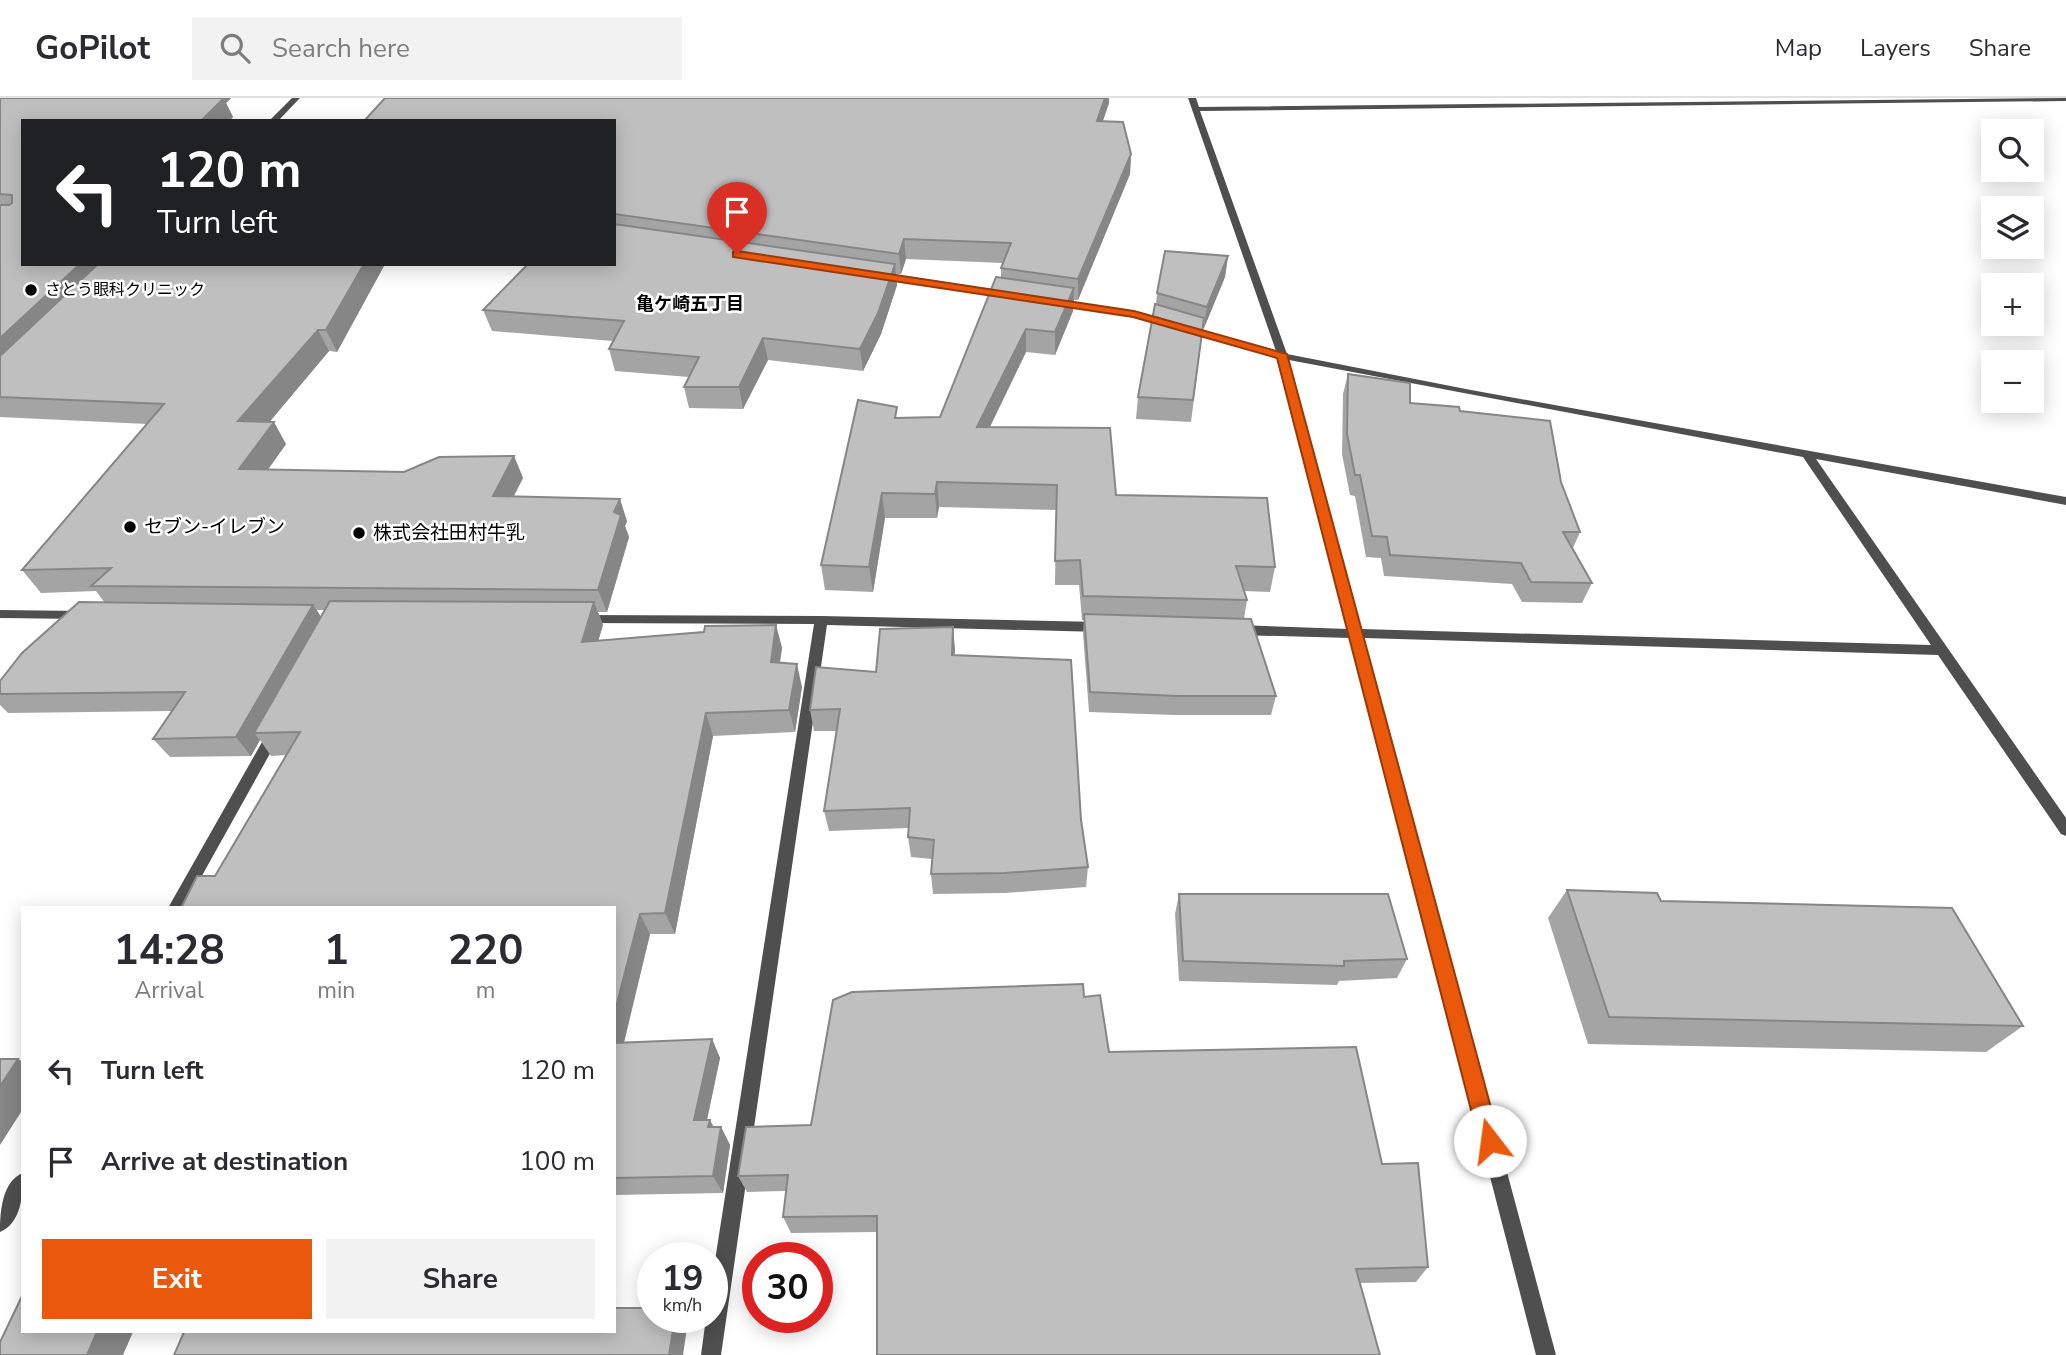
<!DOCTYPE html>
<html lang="en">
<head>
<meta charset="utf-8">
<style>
	:root { --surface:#fff; --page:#f2f2f3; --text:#2b2b33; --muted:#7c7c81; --line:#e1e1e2; --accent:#ea580c }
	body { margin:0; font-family:"Nunito Sans","Noto Sans JP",sans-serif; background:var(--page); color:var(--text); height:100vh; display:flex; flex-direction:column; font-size:26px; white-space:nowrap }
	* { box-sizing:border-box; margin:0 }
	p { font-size:23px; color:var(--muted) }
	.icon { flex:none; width:38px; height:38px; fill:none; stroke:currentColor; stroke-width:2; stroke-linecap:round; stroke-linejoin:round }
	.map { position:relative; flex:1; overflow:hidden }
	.sheet { position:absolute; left:21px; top:808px; width:595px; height:427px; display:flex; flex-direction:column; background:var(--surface); border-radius:0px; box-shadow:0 4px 18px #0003 }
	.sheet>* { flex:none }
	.banner { position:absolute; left:21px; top:21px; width:595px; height:147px; border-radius:0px; box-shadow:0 4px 18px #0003; background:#202124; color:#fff; overflow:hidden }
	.controls { position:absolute; left:1981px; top:21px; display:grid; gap:14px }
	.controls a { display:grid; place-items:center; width:63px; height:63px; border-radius:0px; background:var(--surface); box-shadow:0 4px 18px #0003; font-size:35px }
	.speed { position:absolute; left:637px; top:1144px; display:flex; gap:14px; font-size:35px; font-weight:700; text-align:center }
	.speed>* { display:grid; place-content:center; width:91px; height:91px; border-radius:50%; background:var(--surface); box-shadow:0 4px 18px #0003; line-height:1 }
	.speed small { font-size:18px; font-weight:400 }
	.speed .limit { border:10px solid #d22; background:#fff; color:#111 }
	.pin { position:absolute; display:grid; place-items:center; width:60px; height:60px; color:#fff; margin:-72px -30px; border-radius:50% 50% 50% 0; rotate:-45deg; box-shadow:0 0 7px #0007 }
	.pin .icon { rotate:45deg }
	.me { position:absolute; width:77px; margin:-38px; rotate:345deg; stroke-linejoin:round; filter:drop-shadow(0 0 5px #0008) }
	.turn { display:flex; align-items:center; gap:24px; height:147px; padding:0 21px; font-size:32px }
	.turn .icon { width:91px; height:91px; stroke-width:2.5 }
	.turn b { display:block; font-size:49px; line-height:60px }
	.eta { display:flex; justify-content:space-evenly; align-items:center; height:119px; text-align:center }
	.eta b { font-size:42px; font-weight:700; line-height:49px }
	.primary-button { display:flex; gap:14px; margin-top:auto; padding:14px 21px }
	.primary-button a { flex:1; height:80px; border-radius:0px; background:var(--accent); color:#fff; font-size:28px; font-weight:700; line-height:80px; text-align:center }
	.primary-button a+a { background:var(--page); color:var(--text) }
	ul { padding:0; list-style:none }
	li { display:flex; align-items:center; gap:21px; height:91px; padding:0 21px }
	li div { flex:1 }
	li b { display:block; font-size:26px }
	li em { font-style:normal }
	header { display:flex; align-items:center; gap:42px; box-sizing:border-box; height:98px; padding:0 35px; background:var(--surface); border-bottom:2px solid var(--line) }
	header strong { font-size:33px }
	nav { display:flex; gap:38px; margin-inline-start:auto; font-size:24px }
	.search { width:490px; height:63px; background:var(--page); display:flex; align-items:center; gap:18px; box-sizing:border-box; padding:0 24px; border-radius:0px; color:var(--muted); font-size:26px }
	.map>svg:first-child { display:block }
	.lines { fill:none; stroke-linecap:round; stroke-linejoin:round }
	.minor { fill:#4f4f4f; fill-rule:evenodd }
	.tertiary { fill:#4f4f4f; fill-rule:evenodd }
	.wall { fill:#a4a4a4; fill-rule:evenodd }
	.shaded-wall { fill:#868686 }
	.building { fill:#bfbfbf; stroke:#868686; stroke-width:2 }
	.route { fill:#ea580c; stroke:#983908; stroke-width:2 }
	.poi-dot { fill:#000; stroke:#fff; stroke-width:2.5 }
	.labels { text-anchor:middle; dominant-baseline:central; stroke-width:5; stroke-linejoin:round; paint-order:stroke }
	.far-poi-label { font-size:16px; fill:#000; stroke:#fff; text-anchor:start }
	.far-neighbourhood-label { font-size:18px; font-weight:bold; fill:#000; stroke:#fff }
	.poi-label { font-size:19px; fill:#000; stroke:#fff; text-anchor:start }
</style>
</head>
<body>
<header>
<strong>GoPilot</strong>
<div class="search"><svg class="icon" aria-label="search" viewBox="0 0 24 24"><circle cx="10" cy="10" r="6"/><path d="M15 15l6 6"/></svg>Search here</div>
<nav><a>Map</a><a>Layers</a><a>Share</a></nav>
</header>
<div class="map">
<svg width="2066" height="1257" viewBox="0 0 2066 1257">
	<rect width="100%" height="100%" fill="#fff"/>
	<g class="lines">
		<path class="minor" d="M1188,0H1196L1199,9L2066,0V3L1200,13L1287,256L1471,292L2066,399V407L1816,361L2066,720V738L2061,736L1938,557L1364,540L1556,1257H1536L1351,540L1237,537L1231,532L1237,527L1348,531L1278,260L1133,219L1055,207L1050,204L1055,201L1134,213L1276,253ZM1289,262L1803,359L1931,547L1361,531Z
			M879,175L1008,194L1013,197L1008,200L876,180V176Z
			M0,512L82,513L88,517L82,521L0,520Z
			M582,517L821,518L1101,524L1107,529L1101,534L827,527L721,1257H701L706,1220H712V1182L814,526L582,525L576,521Z
			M275,629L280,630L282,634L184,810H168L270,630Z
			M23,1075C23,1095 22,1125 0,1134C0,1114 2,1083 23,1075Z"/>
		<path class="tertiary" d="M292,0H300L278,23H269Z"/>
	</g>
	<path class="wall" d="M0,0H231L226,5L233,19L229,23H23V166H385L337,254L329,253L269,324L286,346L268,371L404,374L514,358L523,380L514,398L627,423L625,428L629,439L607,514H598L603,527L598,543L776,527L782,550L780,565L802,589L795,634L713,638L675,836H650L624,945L712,941L720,960L707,1022L714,1029H721L730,1047L723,1095L614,1097V810L215,778L287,657L271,658L260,642L251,658L170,659L153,641L172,613L8,615L0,607V583L105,505L96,493L41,495L22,472L147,326L0,319ZM317,512H325L321,519Z
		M1109,5L1103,23L1131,56L1130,76L1078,202H1074L1073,213L1055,257L1026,254L990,329L1116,397L1275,469L1270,494L1244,493L1247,502L1244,521L1276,598L1271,617H1174L1089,614L1083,536L1084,522H1082L1079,487H1055L1056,412L939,409L937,420H885L873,494L825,492L821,467L898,320L940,319L1001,179V170L1003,165L906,161L901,176H896L897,187L881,236L863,273L768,262L743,311L689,310L684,289L689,279L615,273L609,251L613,243L492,233L483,212L614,166V23Z
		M1228,158L1225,179L1204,230H1203L1191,324L1136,321L1138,299L1156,206L1157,195Z
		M1348,276L1410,305L1460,313L1561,384L1580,434L1573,450L1592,485L1582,505L1522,504L1512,486L1384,478L1381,460L1366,459L1355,398L1350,397L1342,356L1343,296Z
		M955,551L954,557L1081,722L1088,769L1086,789L1005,795L933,796L931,776L932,761L911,759L908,739V730L829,733L824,713L837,633H814L810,612L876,574Z
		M1567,792L1661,803L2023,928L1986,954L1588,946L1548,820Z
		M1179,796L1407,861L1397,880L1339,883L1337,887L1179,883L1175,816Z
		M1084,899L1109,954L1382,1066L1428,1169L1416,1184L1360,1185L877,1134L791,1135L783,1119L786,1093L747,1094L738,1078L811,1027Z"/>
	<path class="shaded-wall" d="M201,0H231L226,5L233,19L229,23H201Z
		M1105,0H1109V5L1096,42L1097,23Z
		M1131,56L1130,76L1078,202V181Z
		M904,141L906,161L901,176L899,156Z
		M1228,158L1225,179L1204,230L1207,209Z
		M80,166H115L0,276V240Z
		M364,166H385L337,254L326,232Z
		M895,166L897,187L881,236L863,273L860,251Z
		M1074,190L1073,213L1055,257V234Z
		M1026,231V254L978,353L977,329Z
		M318,232L329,253L252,345L238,323Z
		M763,240L768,262L743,311L739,289Z
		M274,324L286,346L253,393L239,371Z
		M514,358L523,380L502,420L493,398Z
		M937,384L939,409L937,420L935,396Z
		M882,395L885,420L873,494L869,469Z
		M620,401L627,423L625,428L629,439L607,514L598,492L614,414Z
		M594,504L603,527L591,567L582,544Z
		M313,507L326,526L254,635L260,642L251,658L236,639Z
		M776,527L782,550L776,586L771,564Z
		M953,529L955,551L954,578L952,557Z
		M797,566L802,589L795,634L789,612Z
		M706,615L713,638L675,836L665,815Z
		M640,816L650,836L619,964L614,957V917Z
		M712,941L720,960L703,1040L694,1022Z
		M18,961L23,964V1011L0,1047V988Z
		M710,1022L719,1039L708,1029Z
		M721,1029L730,1047L723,1095L713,1078Z
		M675,1220H685L688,1223L683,1257H669Z
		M97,1234H133L123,1257H87Z"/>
	<path class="building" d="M0,0H224L201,23H23V166H80L0,240V107H9L12,105V97L0,96Z
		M385,0H1105L1097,23L1123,24L1131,56L1078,181L1001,170L1011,145L904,141L899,156L614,116V23H364Z
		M614,126L895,166L878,215L860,251L763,240L739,289H684L699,259L609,251L624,223L483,212L528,166H614Z
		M1165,153L1228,158L1207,209L1157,195Z
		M98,166H364L326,232H318L238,323L274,324L239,371L404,374L439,359L514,358L493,398L620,401L614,414L621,417L598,492L91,488L111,470L22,472L164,306L0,299V258Z
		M996,179L1074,190L1055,234L1026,231L977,329L1110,330L1116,397L1267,400L1275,469L1236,468L1247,502L1083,498L1080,462L1055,463L1057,387L937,384L935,396L882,395L869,469L821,467L858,302L897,309L895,320L940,319Z
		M1155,206L1204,220L1193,302L1138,299Z
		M1348,276L1410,285V305L1459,309L1460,313L1550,323L1561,384L1580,434H1563L1592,485L1531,484L1521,465L1390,457L1387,439L1372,438L1360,377H1355L1347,336Z
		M330,503L594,504L582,544L704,534L705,528L776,527L771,564L797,566L789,612L706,615L665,815L640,816L614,917V810H181L197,778H215L300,634L254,635Z
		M79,504L313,507L236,639L153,641L185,594L0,596V583L22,555Z
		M1084,516L1251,521L1276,598H1177L1090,594Z
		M953,529L952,557L1071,562L1081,722L1088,769L1004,775L931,776L934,742L908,739L910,710L824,713L840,611L810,612L816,569L876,574L880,531Z
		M1567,792L1657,795L1661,803L1952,810L2023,928L1609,919Z
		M1179,796H1388L1407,861L1344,863V868L1183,863Z
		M1083,886L1084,899L1100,897L1109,954L1356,949L1382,1066L1418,1065L1428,1169L1356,1171L1380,1257H877V1118L783,1119L788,1077L738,1078L746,1029L811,1027L833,902L852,894Z
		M712,941L694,1022H710L708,1029H721L713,1078L614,1080V945Z
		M0,961H18L0,988Z
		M23,1196V1234H97L87,1257H0V1244Z
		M614,1210H653V1220H675L669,1257H174L184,1234H614Z"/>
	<path class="route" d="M737,153L1134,213L1287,256L1500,1043L1497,1050L1490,1053L1482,1050L1479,1043L1277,260L1133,219L733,159V154Z"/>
	<g class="poi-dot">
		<circle cx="31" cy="192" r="7"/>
		<circle cx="130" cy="429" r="7"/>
		<circle cx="359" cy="435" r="7"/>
	</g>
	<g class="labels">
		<g class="far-poi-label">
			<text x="45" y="192">さとう眼科クリニック</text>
		</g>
		<g class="far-neighbourhood-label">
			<text x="690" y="206">亀ケ崎五丁目</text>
		</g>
		<g class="poi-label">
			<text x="144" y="429">セブン-イレブン</text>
			<text x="373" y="435">株式会社田村牛乳</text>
		</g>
	</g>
</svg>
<div class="controls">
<a><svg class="icon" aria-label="search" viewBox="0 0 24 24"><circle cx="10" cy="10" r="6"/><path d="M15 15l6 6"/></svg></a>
<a><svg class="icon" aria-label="layers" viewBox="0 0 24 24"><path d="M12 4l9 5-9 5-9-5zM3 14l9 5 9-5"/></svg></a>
<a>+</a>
<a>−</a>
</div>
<div class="speed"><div>19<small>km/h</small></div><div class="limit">30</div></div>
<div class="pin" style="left:737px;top:156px;background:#d93025"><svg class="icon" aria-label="arrive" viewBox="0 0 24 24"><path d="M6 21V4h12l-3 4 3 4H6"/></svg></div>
<svg class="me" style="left:1490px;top:1043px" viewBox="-20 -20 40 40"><circle r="19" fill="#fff"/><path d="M0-13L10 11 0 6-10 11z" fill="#ea580c"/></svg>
<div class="banner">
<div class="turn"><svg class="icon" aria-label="left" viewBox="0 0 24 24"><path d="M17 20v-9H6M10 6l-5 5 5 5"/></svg><div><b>120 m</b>Turn left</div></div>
</div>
<section class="sheet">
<div class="eta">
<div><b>14:28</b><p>Arrival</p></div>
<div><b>1</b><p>min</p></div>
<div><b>220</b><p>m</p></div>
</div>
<ul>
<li><svg class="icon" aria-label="left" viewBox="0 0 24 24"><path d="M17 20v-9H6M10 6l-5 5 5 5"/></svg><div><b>Turn left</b></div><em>120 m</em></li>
<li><svg class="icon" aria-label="arrive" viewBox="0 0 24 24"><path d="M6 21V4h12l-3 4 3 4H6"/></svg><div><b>Arrive at destination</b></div><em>100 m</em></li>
</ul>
<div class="primary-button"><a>Exit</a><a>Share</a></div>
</section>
</div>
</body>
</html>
